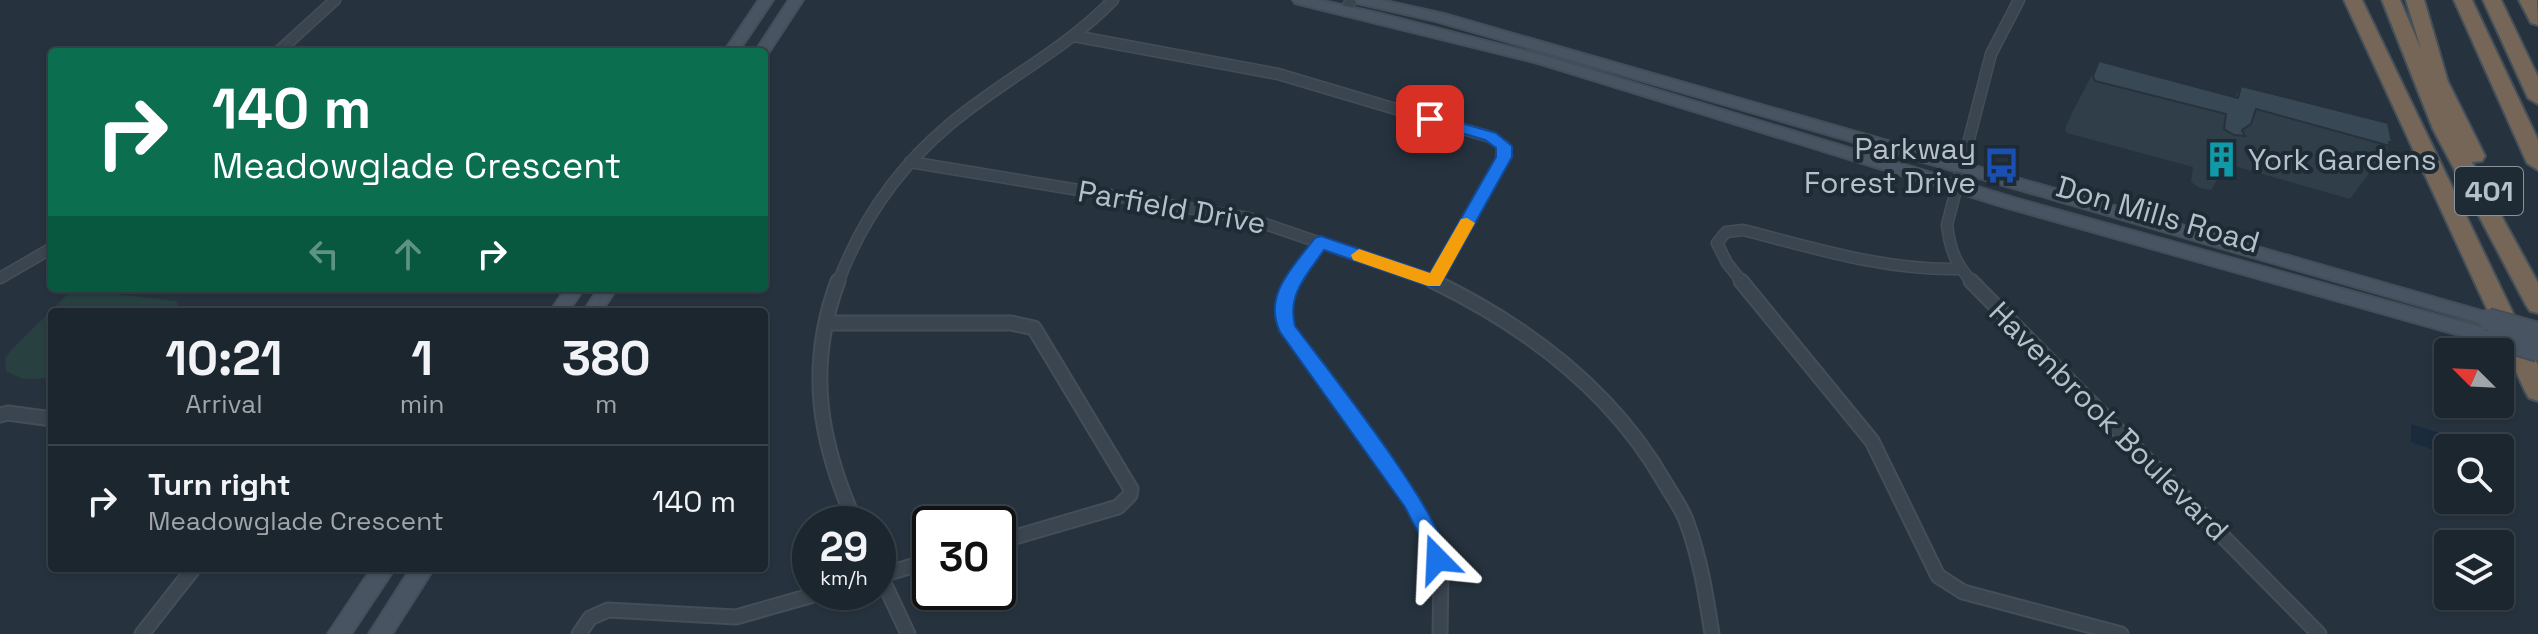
<!DOCTYPE html>
<html lang="en">
<head>
<meta charset="utf-8">
<style>
	:root { --surface:#1c262f; --page:#252e37; --text:#f1f3f6; --muted:#a0a5aa; --line:#3a434b }
	body { margin:0; font-family:"Space Grotesk",sans-serif; background:var(--page); color:var(--text); height:100vh; display:flex; flex-direction:column; font-size:30px; white-space:nowrap }
	* { box-sizing:border-box; margin:0 }
	p { font-size:26px; color:var(--muted) }
	.icon { flex:none; width:44px; height:44px; fill:none; stroke:currentColor; stroke-width:2; stroke-linecap:round; stroke-linejoin:round }
	.map { position:relative; flex:1; overflow:hidden }
	.side { position:absolute; left:48px; top:308px; width:720px; height:264px; display:flex; flex-direction:column; background:var(--surface); border-radius:8px; box-shadow:0 2px 6px #0004,0 0 0 2px var(--line) }
	.side>* { flex:none }
	.top-card { position:absolute; left:48px; top:48px; width:720px; height:244px; border-radius:8px; box-shadow:0 2px 6px #0004,0 0 0 2px var(--line); background:#0b6e4f; color:#fff; overflow:hidden }
	.needle { width:52px; rotate:294deg }
	.tools { position:absolute; left:2434px; top:338px; display:grid; gap:16px }
	.tools a { display:grid; place-items:center; width:80px; height:80px; border-radius:8px; background:var(--surface); box-shadow:0 2px 6px #0004,0 0 0 2px var(--line); font-size:40px }
	.speed { position:absolute; left:792px; top:506px; display:flex; gap:16px; font-size:40px; font-weight:700; text-align:center }
	.speed>* { display:grid; place-content:center; width:104px; height:104px; border-radius:50%; background:var(--surface); box-shadow:0 2px 6px #0004,0 0 0 2px var(--line); line-height:1 }
	.speed small { font-size:20px; font-weight:400 }
	.speed .limit { border:4px solid #111; border-radius:12px; background:#fff; color:#111 }
	.pin { position:absolute; display:grid; place-items:center; width:68px; height:68px; color:#fff; margin:-34px; border-radius:16px; box-shadow:0 4px 12px #0006 }
	.me { position:absolute; width:88px; margin:-44px; rotate:339deg; stroke-linejoin:round; filter:drop-shadow(0 0 6px #0008) }
	.turn { display:flex; align-items:center; gap:28px; height:168px; padding:0 32px; font-size:36px }
	.turn .icon { width:104px; height:104px; stroke-width:2.5 }
	.turn b { display:block; font-size:56px; line-height:68px }
	.lanes { display:flex; align-items:center; height:76px; padding:0 32px; background:#0003; justify-content:center; gap:40px; direction:ltr }
	.lanes .off { opacity:.35 }
	.eta { display:flex; justify-content:space-evenly; align-items:center; height:136px; text-align:center }
	.eta b { font-size:48px; font-weight:700; line-height:56px }
	ul { padding:0; list-style:none }
	li { display:flex; align-items:center; gap:24px; height:112px; padding:0 32px; border-top:2px solid var(--line) }
	li div { flex:1 }
	li b { display:block; font-size:30px }
	li em { font-style:normal }
	.map>svg:first-child { display:block }
	.green { fill:#284040 }
	.water { fill:#192b3d }
	.lines { fill:none; stroke-linecap:round; stroke-linejoin:round }
	.street-far1-casing { stroke:#434e58; stroke-width:13 }
	.street-casing { stroke:#434e58; stroke-width:17 }
	.secondary-casing { stroke:#434e58; stroke-width:4 }
	.highway-casing { stroke:#44505a; stroke-width:4 }
	.street-far1 { stroke:#3a454f; stroke-width:10 }
	.street { stroke:#3a454f; stroke-width:13 }
	.secondary { fill:#485462; fill-rule:evenodd }
	.highway { fill:#756657; fill-rule:evenodd }
	.secondary-bridge-casing { stroke:#434e58; stroke-width:24; stroke-linecap:butt }
	.secondary-bridge { stroke:#485462; stroke-width:20 }
	.wall { fill:#303e49 }
	.building { fill:#384855; stroke:#27323c; stroke-width:2 }
	.route { fill:#1a73e8; stroke:#114b97; stroke-width:2 }
	.slow { fill:#f59e0b }
	.labels { text-anchor:middle; dominant-baseline:central; stroke-width:8; stroke-linejoin:round; paint-order:stroke }
	.shield { fill:#1e2a34; stroke:#88939d; stroke-width:2 }
	.shield-label { font-size:28px; font-weight:bold; fill:#b6c0ca }
	.poi-label { font-size:30px; fill:#b6c0ca; stroke:#1e2a34; text-anchor:end }
	.street-label { font-size:30px; fill:#b6c0ca; stroke:#1e2a34 }
</style>
</head>
<body>
<div class="map">
<svg width="2538" height="634" viewBox="0 0 2538 634">
	<rect width="100%" height="100%" fill="#26333f"/>
	<path class="green" d="M73,289L176,301L181,312H52V378L23,379L6,371L5,358L12,349Z"/>
	<path class="water" d="M2411,424L2468,442V448H2448V455L2411,442Z"/>
	<g class="lines">
		<defs>
			<path id="street-far1" d="M1346,10L1351,0
				M1074,36L1278,74L1490,137L1504,146V157L1434,281
				M278,52L335,0
				M910,162L1248,218L1437,283
				M0,278L52,248
				M838,283C861,221 898,168 949,125C1002,80 1064,51 1113,0
				M1292,283L1321,242
				M1743,283L1727,263L1717,243L1726,232L1743,230C1814,248 1886,271 1960,269
				M1973,283C1956,265 1950,250 1947,225L1991,54L2019,0"/>
			<path id="street" d="M838,281C806,367 819,442 856,524
				M1293,281L1285,302L1286,327L1413,502L1433,542L1441,576L1440,634
				M1433,281C1528,327 1612,390 1665,483C1672,495 1681,507 1686,520C1700,557 1706,595 1712,634
				M1741,281L1872,441L1938,576L1963,592L2121,634
				M1971,281L2319,634
				M826,323H1011L1034,328L1131,489L1130,495L1118,507L998,542
				M0,415L8,413L52,419
				M878,570L908,634
				M878,576L930,561
				M142,634L194,568
				M579,634L590,618L608,610L736,617L824,592"/>
			<path id="secondary" d="M759,0H773L738,52H724Z
				M789,0H803L767,55L764,56V52H755Z
				M1293,0H1319L1381,14L1548,57L2017,199L2495,331L2504,338L2495,345L2005,207L1538,63L1295,3Z
				M1355,0H1381L1444,14L2488,313L2497,319L2488,325L1436,21L1357,3Z
				M566,288H584L568,312H550Z
				M599,288H617L601,312H583Z
				M372,568H395L351,634H328Z
				M411,568H434L392,634H369Z"/>
			<path id="highway" d="M2344,0H2362L2538,365V401L2529,398L2525,391Z
				M2382,0H2400L2421,49L2406,0H2424L2448,82L2485,156L2482,161L2472,162L2538,283V313L2530,311L2526,305L2433,129Z
				M2454,0H2472L2538,140V170L2527,163Z
				M2483,0H2501L2538,77V104L2528,98Z
				M2519,0H2537L2538,25L2531,23Z"/>
		</defs>
		<use href="#street-far1" class="street-far1-casing"/>
		<use href="#street" class="street-casing"/>
		<use href="#secondary" class="secondary-casing"/>
		<use href="#highway" class="highway-casing"/>
		<use href="#street-far1" class="street-far1"/>
		<use href="#street" class="street"/>
		<use href="#secondary" class="secondary"/>
		<use href="#highway" class="highway"/>
		<defs>
			<path id="secondary-bridge" d="M2488,319L2538,333
				M2495,338L2538,351"/>
		</defs>
		<use href="#secondary-bridge" class="secondary-bridge-casing"/>
		<use href="#secondary-bridge" class="secondary-bridge"/>
	</g>
	<path class="wall" d="M2099,61L2235,97L2241,86L2392,142L2350,199L2227,164L2211,190L2200,188L2191,182L2193,167L2067,133L2065,129L2072,113Z"/>
	<path class="building" d="M2099,61L2238,98L2241,86L2388,123L2392,142H2389L2390,146L2256,109L2251,124L2242,130L2245,136L2234,135L2224,129L2226,114L2095,81L2093,76Z"/>
	<path class="route" d="M1430,114L1496,133L1512,146V157L1440,286H1428L1324,250C1307,275 1287,294 1295,326C1320,360 1460,534 1445,565L1437,568L1429,565L1423,542L1405,507L1280,332C1262,295 1294,266 1315,238L1321,236L1430,273L1496,157V148L1485,140L1424,122V115Z"/>
	<path class="slow" d="M1467,218L1475,223L1440,286H1428L1353,260L1351,255L1359,249L1430,273L1461,219Z"/>
	<defs>
		<symbol id="building-bare" viewBox="-9 -9 18 18"><path d="M-4-6H4V6H1V3H-1V6H-4ZM-2.5-4.3h1.7v1.8h-1.7ZM.8-4.3h1.7v1.8H.8ZM-2.5-1h1.7V.8h-1.7ZM.8-1h1.7V.8H.8Z" fill="#0f9aa8" stroke="#1e2a34" stroke-width="2.5" paint-order="stroke"/></symbol>
		<symbol id="bus-bare" viewBox="-9 -9 18 18"><path d="M-5-6H5V4H4V6H2V4H-2V6H-4V4H-5ZM-3.5-4V0h7V-4ZM-3.5 1.2v1.5H-2V1.2ZM2 1.2v1.5H3.5V1.2Z" fill="#1a4fb4" stroke="#1e2a34" stroke-width="2.5" paint-order="stroke"/></symbol>
	</defs>
	<g fill-rule="evenodd">
		<use href="#building-bare" x="2196" y="134" width="51" height="51"/>
		<use href="#bus-bare" x="1976" y="140" width="51" height="51"/>
	</g>
	<g class="labels">
		<rect class="shield" x="2455" y="167" width="68" height="48" rx="6"/>
		<g class="shield-label">
			<text x="2489" y="191">401</text>
		</g>
		<g class="poi-label">
			<text x="1976" y="148">Parkway<tspan x="1976" dy="34">Forest Drive</tspan></text>
			<text x="2248" y="159" text-anchor="start">York Gardens</text>
		</g>
		<g class="street-label">
			<text transform="translate(1172 207) rotate(10)">Parfield Drive</text>
			<text transform="translate(2158 214) rotate(16)">Don Mills Road</text>
			<text transform="translate(2109 421) rotate(45)">Havenbrook Boulevard</text>
		</g>
	</g>
</svg>
<div class="tools">
<a><svg class="needle" viewBox="-14 -14 28 28"><path d="M0-13l5 13h-10z" fill="#e53935"/><path d="M0 13l5-13h-10z" fill="#a0a5aa"/></svg></a>
<a><svg class="icon" aria-label="search" viewBox="0 0 24 24"><circle cx="10" cy="10" r="6"/><path d="M15 15l6 6"/></svg></a>
<a><svg class="icon" aria-label="layers" viewBox="0 0 24 24"><path d="M12 4l9 5-9 5-9-5zM3 14l9 5 9-5"/></svg></a>
</div>
<div class="speed"><div>29<small>km/h</small></div><div class="limit">30</div></div>
<div class="pin" style="left:1430px;top:119px;background:#d93025"><svg class="icon" aria-label="arrive" viewBox="0 0 24 24"><path d="M6 21V4h12l-3 4 3 4H6"/></svg></div>
<svg class="me" style="left:1437px;top:559px" viewBox="-20 -20 40 40"><path d="M0-17L14 15 0 8-14 15z" fill="#1a73e8" stroke="#fff" stroke-width="4"/></svg>
<div class="top-card">
<div class="turn"><svg class="icon" aria-label="right" viewBox="0 0 24 24"><path d="M7 20v-9h11M14 6l5 5-5 5"/></svg><div><b>140 m</b>Meadowglade Crescent</div></div>
<div class="lanes"><svg class="icon off" aria-label="left" viewBox="0 0 24 24"><path d="M17 20v-9H6M10 6l-5 5 5 5"/></svg><svg class="icon off" aria-label="ahead" viewBox="0 0 24 24"><path d="M12 20V5M6 11l6-6 6 6"/></svg><svg class="icon" aria-label="right" viewBox="0 0 24 24"><path d="M7 20v-9h11M14 6l5 5-5 5"/></svg></div>
</div>
<section class="side">
<div class="eta">
<div><b>10:21</b><p>Arrival</p></div>
<div><b>1</b><p>min</p></div>
<div><b>380</b><p>m</p></div>
</div>
<ul>
<li><svg class="icon" aria-label="right" viewBox="0 0 24 24"><path d="M7 20v-9h11M14 6l5 5-5 5"/></svg><div><b>Turn right</b><p>Meadowglade Crescent</p></div><em>140 m</em></li>
</ul>
</section>
</div>
</body>
</html>
